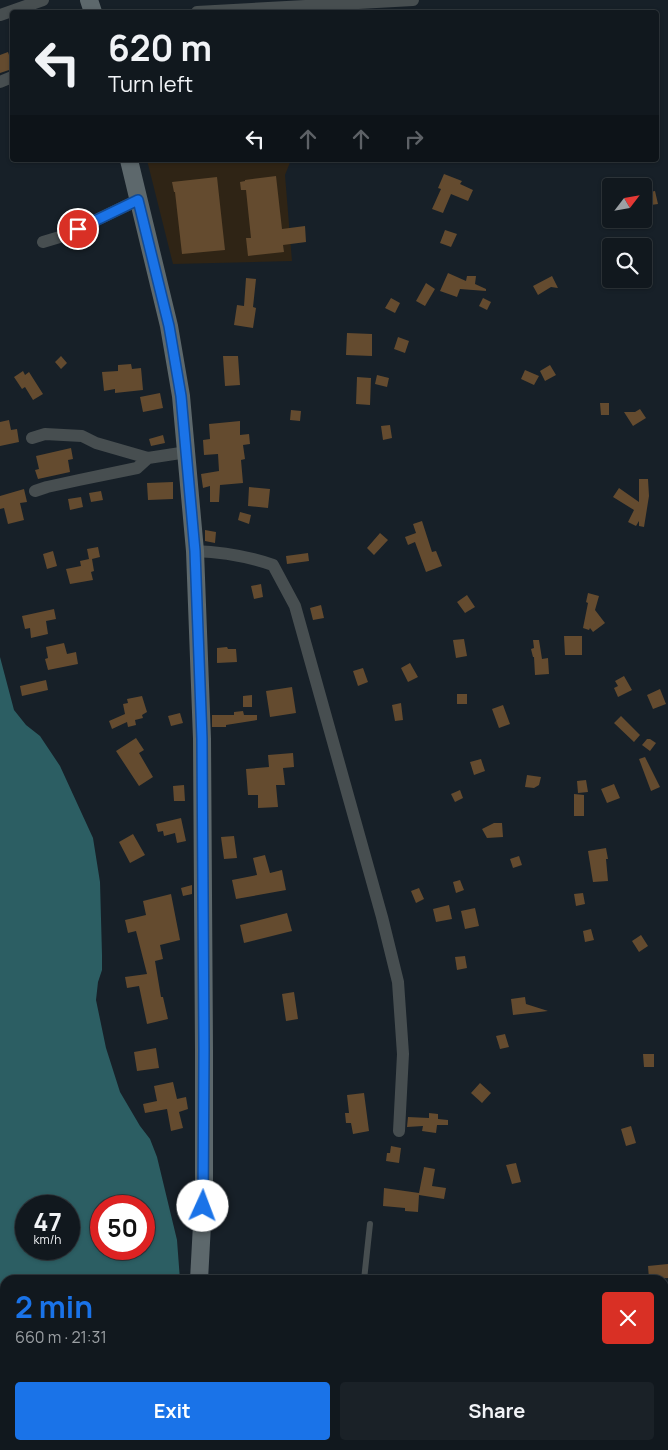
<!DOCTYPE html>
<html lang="en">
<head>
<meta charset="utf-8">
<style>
	:root { --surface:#11181e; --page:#1a2127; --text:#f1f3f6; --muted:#9ca0a4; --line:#30373c; --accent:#1a73e8 }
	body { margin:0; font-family:Manrope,sans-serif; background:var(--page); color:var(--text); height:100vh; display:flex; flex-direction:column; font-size:19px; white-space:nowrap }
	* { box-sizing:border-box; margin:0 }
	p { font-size:16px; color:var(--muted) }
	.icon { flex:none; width:28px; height:28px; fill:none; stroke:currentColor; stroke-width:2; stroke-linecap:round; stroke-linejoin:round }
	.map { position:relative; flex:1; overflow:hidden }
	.details { position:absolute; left:0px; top:1275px; width:669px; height:175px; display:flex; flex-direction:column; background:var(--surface); border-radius:15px 15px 0 0; box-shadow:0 1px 4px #0004,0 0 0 1px var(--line) }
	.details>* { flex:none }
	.top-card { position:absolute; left:10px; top:10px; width:649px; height:152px; border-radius:5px; box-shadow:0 1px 4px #0004,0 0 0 1px var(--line); background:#11181e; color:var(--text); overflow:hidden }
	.needle { width:32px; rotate:59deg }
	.tools { position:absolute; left:602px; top:178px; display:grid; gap:10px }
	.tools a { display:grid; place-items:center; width:50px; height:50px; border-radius:5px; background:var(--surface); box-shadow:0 1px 4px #0004,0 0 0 1px var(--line); font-size:25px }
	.speed { position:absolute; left:15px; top:1195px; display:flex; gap:10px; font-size:25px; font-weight:700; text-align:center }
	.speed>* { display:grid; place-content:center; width:65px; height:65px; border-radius:50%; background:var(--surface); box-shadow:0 1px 4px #0004,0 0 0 1px var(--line); line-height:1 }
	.speed small { font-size:12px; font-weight:400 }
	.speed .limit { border:8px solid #d22; background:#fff; color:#111 }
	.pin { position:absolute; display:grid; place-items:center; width:42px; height:42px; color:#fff; margin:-21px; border:2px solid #fff; border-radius:50%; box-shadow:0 1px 5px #0007 }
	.me { position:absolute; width:55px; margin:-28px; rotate:2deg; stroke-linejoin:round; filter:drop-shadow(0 0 4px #0008) }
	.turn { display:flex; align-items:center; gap:18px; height:105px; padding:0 15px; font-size:22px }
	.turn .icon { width:65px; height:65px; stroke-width:2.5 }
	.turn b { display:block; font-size:35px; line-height:42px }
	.lanes { display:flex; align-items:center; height:48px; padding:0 15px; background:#0003; justify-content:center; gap:25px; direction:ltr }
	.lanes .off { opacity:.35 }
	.round { display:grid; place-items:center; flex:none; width:52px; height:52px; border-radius:5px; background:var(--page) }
	.headline { display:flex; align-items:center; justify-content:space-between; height:85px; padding:0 15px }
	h1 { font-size:30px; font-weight:700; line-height:38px; color:var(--accent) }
	.action { display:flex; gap:10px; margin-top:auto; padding:10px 15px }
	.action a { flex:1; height:58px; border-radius:5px; background:var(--accent); color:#fff; font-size:20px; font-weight:700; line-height:58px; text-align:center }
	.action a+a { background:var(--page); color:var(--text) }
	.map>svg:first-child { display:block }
	.commercial { fill:#2f2415 }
	.water { fill:#2c5e63; fill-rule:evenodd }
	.building { fill:#644b2f }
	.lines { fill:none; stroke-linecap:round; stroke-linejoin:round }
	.path { stroke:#575f67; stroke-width:2; stroke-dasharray:2.5 4; stroke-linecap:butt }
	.lane { stroke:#474e50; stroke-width:6 }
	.street { stroke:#474e50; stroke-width:12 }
	.secondary { stroke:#5d686c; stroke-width:18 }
	.route-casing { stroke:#114b97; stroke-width:12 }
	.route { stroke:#1a73e8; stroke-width:9 }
</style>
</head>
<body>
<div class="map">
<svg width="668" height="1450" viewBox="0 0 668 1450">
	<rect width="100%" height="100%" fill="#172028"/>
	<path class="commercial" d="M147,160H291L285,175L292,261L173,264Z"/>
	<path class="water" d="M0,657L14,710L26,725L40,736L60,766L93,838L100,882L102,955V970L98,982L96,1000L106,1048L120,1092L140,1126L150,1139L157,1157L177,1240L180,1280H5V1445H139L141,1450H0ZM26,1206H69V1249H26ZM101,1206H144V1249H101Z"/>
	<path class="building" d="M8,52L12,64V69L0,73V55Z
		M444,174L462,181L460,184L473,190L468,201L451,194L443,213L432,209L441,189L438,188Z
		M276,176L282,229L305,226L306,242L283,245L284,252L248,256L246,238H251L246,190H241L240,182L245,181V180Z
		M217,177L225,250L182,254L175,192H174L172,182Z
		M655,191L658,204L644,206V193Z
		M445,230L457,234L451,247L440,243Z
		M617,237L631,238V246H616Z
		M448,273L466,281L467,276H476L475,284L486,289V291L460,289L457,297L440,291Z
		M552,276L558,288L551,287L538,295L533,286Z
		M246,278L256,279L253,307L256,308L253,328L234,325L237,305L244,306Z
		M426,283L435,289L425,306L416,301Z
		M391,298L400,303L395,313L385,308Z
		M483,298L491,302L487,310L479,306Z
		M347,333L372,334V356L346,355Z
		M398,337L409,341L405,353L394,349Z
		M61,356L67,363L61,369L55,362Z
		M223,356H238L240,385L225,386Z
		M131,364L132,369L141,368L143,390L115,393V389L104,391L102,372L118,371V365Z
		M550,365L556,375L545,381L540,371Z
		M525,370L539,376L534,385L521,379Z
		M23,371L25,375L29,372L43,394L33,400L25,387L22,389L14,377Z
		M377,375L389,378L387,387L375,384Z
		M357,377L371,378L370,405L356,404Z
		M160,393L163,408L143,412L140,397Z
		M600,403H609V415H601Z
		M640,409L646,418L633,426L624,412H635Z
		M291,410L301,411L300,421L290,420Z
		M9,420L11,430L17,429L19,442L0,446V422Z
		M240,421V435L249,434L250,444L243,445L245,459L241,460L243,483L220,485L219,502H210V486L203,488L201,474L219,471L218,454L204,455L203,440L210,439L209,424Z
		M390,425L392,438L383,440L381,426Z
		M163,435L165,443L151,446L149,439Z
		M71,448L73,459L68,460L70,472L38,479L35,470L39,469L36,456Z
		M639,479H648L649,496L644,527L639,526V521L636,526L628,522L634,510L613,497L619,488L639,502Z
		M173,482V499L148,500L147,483Z
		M249,487L270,489L268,508L248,506Z
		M24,489L27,502L20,503L24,520L8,524L4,508L0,509V496Z
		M101,491L103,500L91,502L89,493Z
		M81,497L83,507L70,510L68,499Z
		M240,512L251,515L249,524L238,520Z
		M422,521L432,552L436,551L442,566L426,572L415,542L408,545L405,537L416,533L413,524Z
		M205,530L216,532L215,543L205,541Z
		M380,533L388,540L374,555L367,548Z
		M98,547L100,557L92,559L94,571L91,572L93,580L70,584L66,569L81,566L80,561L89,559L87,549Z
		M53,551L57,566L47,569L43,554Z
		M308,553L309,561L287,564L286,556Z
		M261,584L263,597L254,599L251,586Z
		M588,593L599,596L595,610L605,623L593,632L590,628L589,630L583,628L588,603L586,602Z
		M467,595L475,607L465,613L457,602Z
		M321,605L324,618L313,620L310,608Z
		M54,609L56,619L46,621L48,634L31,638L30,628L25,629L22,616Z
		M564,636H582V655H565Z
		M464,639L467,656L456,658L453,640Z
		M533,640H539L542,659L548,658L549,674L535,675L534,657H533L531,649L534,648Z
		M64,643L67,654L76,652L78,664L48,670L45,659L48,658L46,647Z
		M227,647L228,649H236L237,662L217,663V648Z
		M410,663L418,677L408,682L401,668Z
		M363,668L368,682L358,686L353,671Z
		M624,676L632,690L618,697L614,688L618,686L615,681Z
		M46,680L48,690L22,696L20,686Z
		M292,687L296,713L270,717L266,691Z
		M660,689L666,704L653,709L647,695Z
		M457,694H467V704H457Z
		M252,695V707H243V696Z
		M142,696L147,712L142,715L143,718L135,720L136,725L128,727L127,722L112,729L109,721L125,714L123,704L128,703L127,699Z
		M401,703L403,720L395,721L392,705Z
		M503,705L510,724L499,728L492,709Z
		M243,711L244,715H257V720L226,725V727H212V715H234V712Z
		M180,713L183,723L171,726L168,716Z
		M621,716L640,735L634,742L614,723Z
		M136,738L144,750L139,753L153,777L139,786L116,751Z
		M647,739H650L656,743L650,751L642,745Z
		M293,753L294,767L283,768L285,785H276L278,807L258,808V795H248L246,769L269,767L268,755Z
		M645,757L660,787L651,791L639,759Z
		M481,759L485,771L474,775L470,762Z
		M527,775L541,777L539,785L534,788L525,787Z
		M586,780L588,792L578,793L577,781Z
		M614,784L620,798L607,803L601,789Z
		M184,785L185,801H174L173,786Z
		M460,790L463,798L455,802L451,794Z
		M574,794L584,795V816H574Z
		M181,818L186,841L177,843L175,833L164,836L163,831L158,832L156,824Z
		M494,823H502L503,837L487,838L482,829Z
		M133,834L145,855L130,863L119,842Z
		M234,836L237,858L224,859L221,837Z
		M606,848L608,859H606L608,881L593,882L588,851Z
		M265,855L270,873L282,870L286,890L236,899L232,880L257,875L253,858Z
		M519,856L522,865L513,868L510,859Z
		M460,880L464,890L456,893L453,882Z
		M192,885V894L183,896L181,888Z
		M419,888L424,899L416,903L411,891Z
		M583,893L585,904L576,906L574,894Z
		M171,894L180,940L160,945L163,959L155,961L161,997H163L168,1019L147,1024L139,986L127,988L125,977L147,974L136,931L128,933L125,920L146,915L143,901Z
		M449,905L452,919L436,922L433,909Z
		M475,908L479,926L465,929L461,911Z
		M287,913L292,931L244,943L240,925Z
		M591,929L594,940L585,942L583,931Z
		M641,935L648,946L639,952L632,941Z
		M465,956L467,968L457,970L455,957Z
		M294,992L298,1019L286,1021L282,994Z
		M525,997L526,1004L548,1011L513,1015L511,999Z
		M505,1034L509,1047L500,1049L496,1036Z
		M156,1048L159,1068L137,1071L134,1052Z
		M643,1054H654V1067H644Z
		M173,1082L177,1099L186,1097L188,1109L179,1112L183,1128L171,1131L167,1109L145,1113L143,1104L157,1101L154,1086Z
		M480,1083L491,1093L482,1103L471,1093Z
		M364,1093L369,1131L353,1134L351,1123H346L345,1113H349L347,1095Z
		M429,1113L438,1114V1119L448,1120V1125H437L436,1133L422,1131L423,1126L407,1127L408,1117L429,1118Z
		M631,1126L636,1143L626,1146L621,1129Z
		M391,1146L401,1148L399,1163L386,1161L387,1153H390Z
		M516,1163L521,1182L512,1184L506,1165Z
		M424,1167L435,1169L432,1186L446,1188L444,1199L419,1195L418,1212L405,1211V1208L383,1206L384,1188L419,1193Z
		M668,1264V1278L649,1279L648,1266Z"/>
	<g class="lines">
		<path class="path" d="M623,1445L630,1450"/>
		<path class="lane" d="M364,1280L370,1224
			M394,1445L397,1450"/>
		<path class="street" d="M197,12L413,0
			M0,15L43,0
			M0,82L12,77
			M43,242L63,236L138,200
			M32,438L45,434L82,436L96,443L148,458L187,452
			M35,491L47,487L79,480L137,468L148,458
			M195,551C222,552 247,556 273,565L295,606L382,917L398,982L403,1054L399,1131"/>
		<path class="secondary" d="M89,0L93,12
			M129,160L169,326L181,396L195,551L202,739L204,1050V1187L199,1280
			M208,1445V1450"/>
	</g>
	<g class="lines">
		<defs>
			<path id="route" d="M78,229L138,200L169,326L181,396L195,551L202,739L204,1050L203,1206"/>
		</defs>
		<use href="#route" class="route-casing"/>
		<use href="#route" class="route"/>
	</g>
</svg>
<div class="tools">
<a><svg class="needle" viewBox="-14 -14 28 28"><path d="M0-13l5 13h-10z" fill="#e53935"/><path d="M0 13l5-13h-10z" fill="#9ca0a4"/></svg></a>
<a><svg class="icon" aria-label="search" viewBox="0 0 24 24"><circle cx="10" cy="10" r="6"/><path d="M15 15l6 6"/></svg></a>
</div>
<div class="speed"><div>47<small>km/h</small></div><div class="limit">50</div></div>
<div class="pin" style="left:78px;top:229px;background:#d93025"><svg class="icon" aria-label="arrive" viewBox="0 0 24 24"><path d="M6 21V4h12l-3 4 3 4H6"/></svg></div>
<svg class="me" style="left:203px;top:1206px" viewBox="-20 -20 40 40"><circle r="19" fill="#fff"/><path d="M0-13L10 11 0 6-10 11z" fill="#1a73e8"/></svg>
<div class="top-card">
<div class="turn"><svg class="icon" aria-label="left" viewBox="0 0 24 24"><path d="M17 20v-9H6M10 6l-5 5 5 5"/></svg><div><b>620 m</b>Turn left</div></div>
<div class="lanes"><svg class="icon" aria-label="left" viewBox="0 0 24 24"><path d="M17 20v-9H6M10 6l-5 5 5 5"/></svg><svg class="icon off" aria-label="ahead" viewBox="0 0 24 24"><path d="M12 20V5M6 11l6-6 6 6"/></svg><svg class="icon off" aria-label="ahead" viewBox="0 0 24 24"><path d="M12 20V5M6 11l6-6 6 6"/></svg><svg class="icon off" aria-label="right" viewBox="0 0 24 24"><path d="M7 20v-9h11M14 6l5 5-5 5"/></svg></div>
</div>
<section class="details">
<div class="headline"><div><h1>2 min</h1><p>660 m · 21:31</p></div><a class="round" style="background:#d93025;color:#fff"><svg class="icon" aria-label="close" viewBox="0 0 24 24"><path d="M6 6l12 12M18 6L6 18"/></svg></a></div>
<div class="action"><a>Exit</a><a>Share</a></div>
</section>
</div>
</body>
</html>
